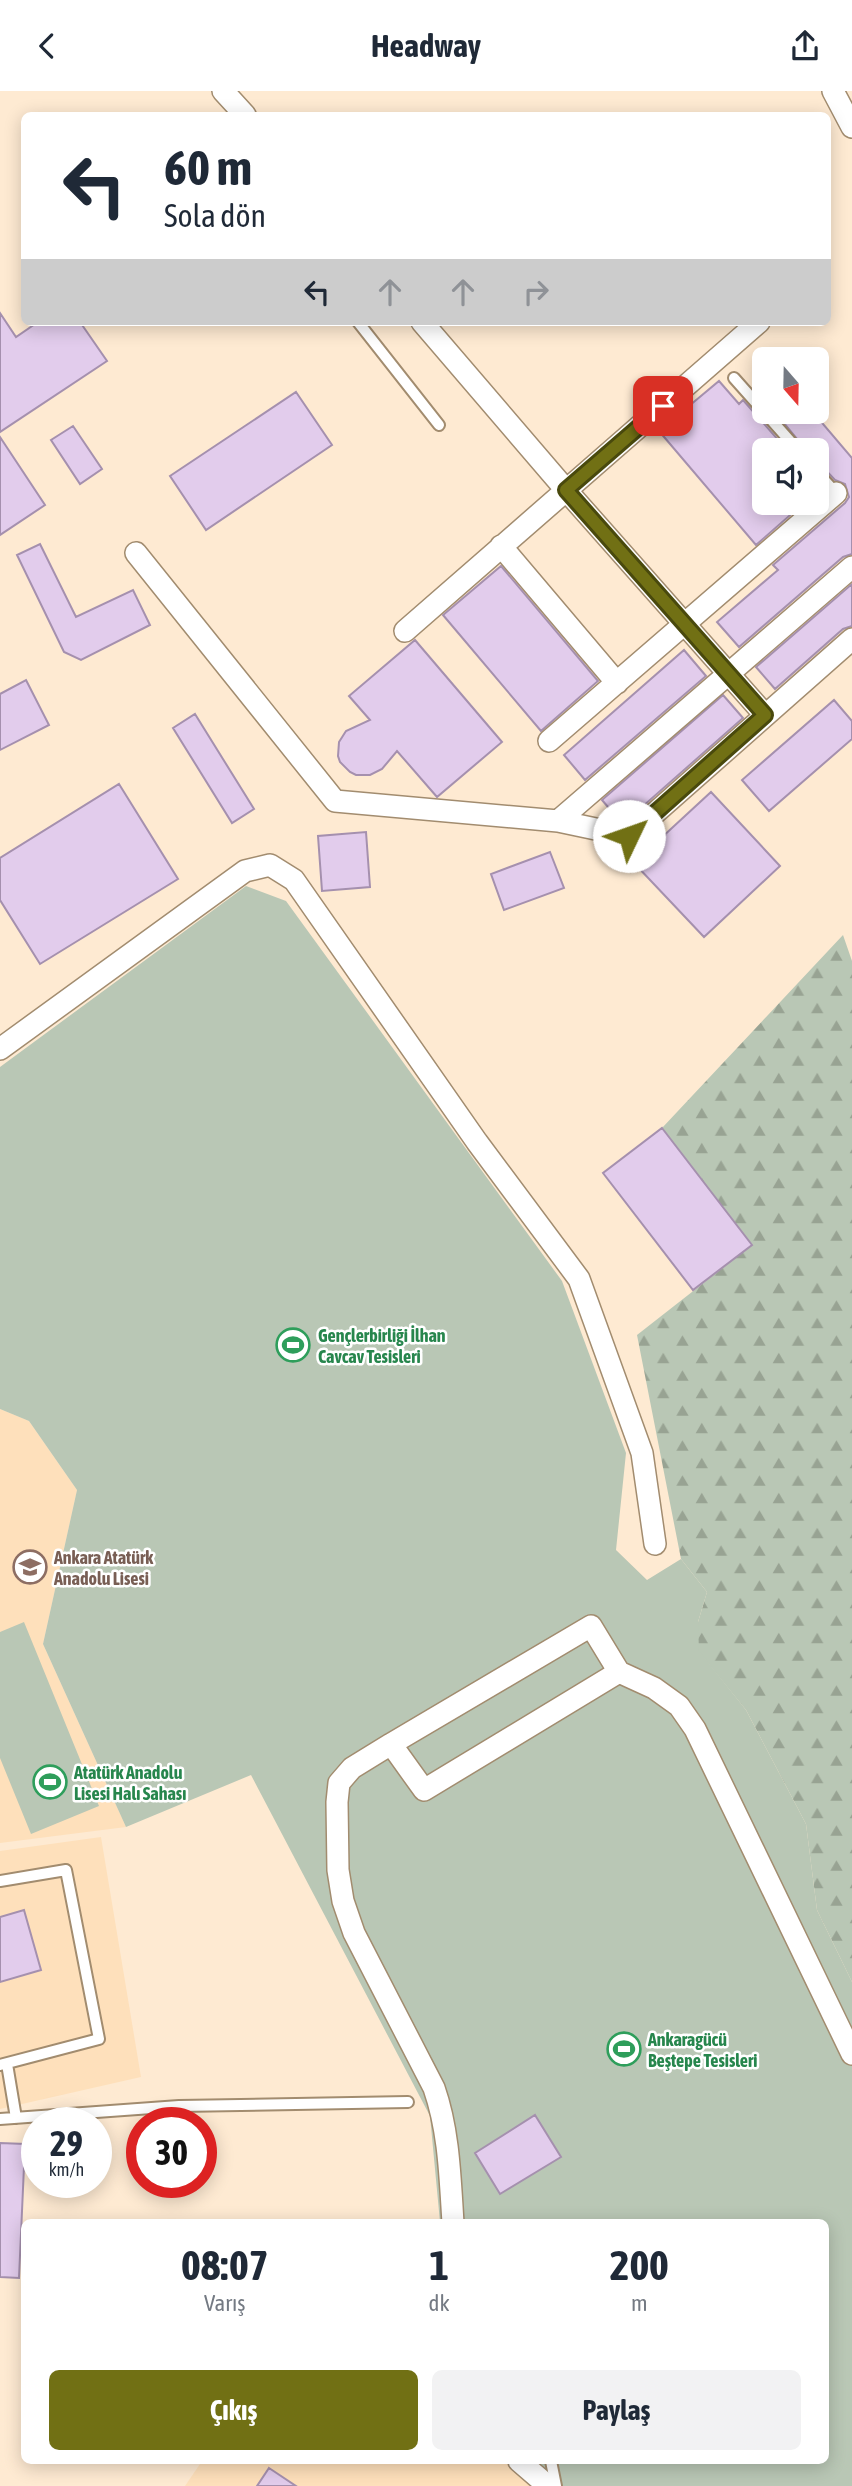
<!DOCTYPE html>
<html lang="tr">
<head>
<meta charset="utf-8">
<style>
	:root { --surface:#fff; --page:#f2f2f3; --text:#1f2937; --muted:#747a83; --accent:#717014 }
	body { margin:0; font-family:"Asap Condensed",sans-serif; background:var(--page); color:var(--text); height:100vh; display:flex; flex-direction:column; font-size:26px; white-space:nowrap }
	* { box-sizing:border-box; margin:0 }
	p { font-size:23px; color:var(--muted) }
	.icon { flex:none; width:38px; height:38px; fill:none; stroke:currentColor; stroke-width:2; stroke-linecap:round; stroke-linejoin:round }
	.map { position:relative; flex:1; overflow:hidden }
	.panel { position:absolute; left:21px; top:2128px; width:808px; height:245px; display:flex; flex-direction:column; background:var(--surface); border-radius:10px; box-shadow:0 4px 18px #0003 }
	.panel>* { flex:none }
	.guide { position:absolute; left:21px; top:21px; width:810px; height:214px; border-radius:10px; box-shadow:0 4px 18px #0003; background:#fff; color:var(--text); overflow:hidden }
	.needle { width:46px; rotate:160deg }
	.buttons { position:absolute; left:752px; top:256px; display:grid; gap:14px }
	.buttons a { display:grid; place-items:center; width:77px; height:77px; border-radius:10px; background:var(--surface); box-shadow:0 4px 18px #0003; font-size:35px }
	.speed { position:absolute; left:21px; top:2016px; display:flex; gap:14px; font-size:35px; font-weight:700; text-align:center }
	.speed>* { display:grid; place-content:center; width:91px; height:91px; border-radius:50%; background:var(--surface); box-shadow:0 4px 18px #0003; line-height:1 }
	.speed small { font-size:18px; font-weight:400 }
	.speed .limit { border:10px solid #d22; background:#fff; color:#111 }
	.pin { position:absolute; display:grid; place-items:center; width:60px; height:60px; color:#fff; margin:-30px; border-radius:14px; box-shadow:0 4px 10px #0006 }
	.me { position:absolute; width:77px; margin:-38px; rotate:48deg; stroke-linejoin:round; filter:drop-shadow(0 0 5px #0008) }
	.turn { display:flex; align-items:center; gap:24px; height:147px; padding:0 28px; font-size:32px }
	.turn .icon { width:91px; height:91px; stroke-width:2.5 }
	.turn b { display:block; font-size:49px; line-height:60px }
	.lanes { display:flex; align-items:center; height:66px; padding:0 28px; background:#0003; justify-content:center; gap:35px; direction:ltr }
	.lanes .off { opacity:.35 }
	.eta { display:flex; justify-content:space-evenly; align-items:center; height:119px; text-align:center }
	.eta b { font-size:42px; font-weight:700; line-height:49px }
	.button { display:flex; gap:14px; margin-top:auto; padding:14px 28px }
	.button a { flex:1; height:80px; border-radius:10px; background:var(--accent); color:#fff; font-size:28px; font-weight:700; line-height:80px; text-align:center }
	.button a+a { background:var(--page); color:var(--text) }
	header { display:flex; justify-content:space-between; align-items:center; height:91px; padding:0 28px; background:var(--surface); font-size:32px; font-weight:700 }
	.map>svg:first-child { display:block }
	.built { fill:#fee0bb }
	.forest { fill:url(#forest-firs) }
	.pitch { fill:#b9c7b5 }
	.building { fill:#e2ccec; stroke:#a590ae; stroke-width:2 }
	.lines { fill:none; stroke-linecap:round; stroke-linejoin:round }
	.service-casing { stroke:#a28c6f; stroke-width:14 }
	.minor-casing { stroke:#a28c6f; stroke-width:24 }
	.service { stroke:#fff; stroke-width:10 }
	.minor { stroke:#fff; stroke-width:21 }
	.route-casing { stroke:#49490d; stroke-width:18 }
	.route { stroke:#717014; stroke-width:12 }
	.labels { text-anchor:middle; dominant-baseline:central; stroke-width:5; stroke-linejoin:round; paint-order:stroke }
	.leisure-label { font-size:18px; font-weight:bold; fill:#27864d; stroke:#fff; text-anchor:start }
	.education-label { font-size:18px; font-weight:bold; fill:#785e54; stroke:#fff; text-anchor:start }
</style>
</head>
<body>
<header><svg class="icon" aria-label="back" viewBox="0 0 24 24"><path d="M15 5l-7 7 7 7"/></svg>Headway<svg class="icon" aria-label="share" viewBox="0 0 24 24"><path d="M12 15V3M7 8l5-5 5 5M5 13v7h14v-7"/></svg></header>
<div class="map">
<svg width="852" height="2395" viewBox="0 0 852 2395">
	<defs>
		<pattern id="forest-firs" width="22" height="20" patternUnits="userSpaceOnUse" patternTransform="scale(1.75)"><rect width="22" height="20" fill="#b9c7b5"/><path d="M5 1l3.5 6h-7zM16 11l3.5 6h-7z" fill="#98a393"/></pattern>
	</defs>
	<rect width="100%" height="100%" fill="#feead2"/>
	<path class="built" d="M0,1318L29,1330L77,1399L43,1553L126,1736L0,1752Z
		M101,1746L141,1986L0,2018V1760Z
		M202,2370H505L537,2395H185Z"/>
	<path class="forest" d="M843,844L852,870V1891L817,1819L806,1733L746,1619L698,1560V1531L707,1501L681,1468L637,1244L752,1154L662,1037Z"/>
	<path class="pitch" d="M246,795L286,810L562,1190L626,1362L616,1459L647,1489L681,1468L707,1501L698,1531L699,1560L746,1619L806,1733L817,1819L852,1891V2395H537L505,2370H826V2132L440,2131L430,2025L251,1684L126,1736L43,1553L77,1399L29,1330L0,1318V976Z
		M24,1531L99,1715L31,1743L0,1667V1541Z"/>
	<path class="building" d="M0,222L16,246L38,231H80L107,270L0,341Z
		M719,290L739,313L743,309L787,359H765V411H805L756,454L659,340Z
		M296,301L332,354L206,439L170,385Z
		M774,320H812L852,367V463L843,466L739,556L717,531L778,479L773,474L845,412L849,406L845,393L835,389L822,375L817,373V359H806Z
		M73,335L102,378L80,393L51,349Z
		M0,346L45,414L0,444Z
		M40,453L76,526L133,499L150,534L81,569L64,561L17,464Z
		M501,475L598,590L541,640L443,524Z
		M852,493V535L843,538L775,598L756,576Z
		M415,549L502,651L437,706L397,660L382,678L370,684H356L350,681L340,671L338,665L339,651L346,640L370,629L349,605Z
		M684,559L706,585L585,689L564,664Z
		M26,589L49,634L0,659V603Z
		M723,604L743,627L625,731L620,730L602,709Z
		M834,609L852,630V648L769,720L742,689Z
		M195,623L254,718L232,732L173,637Z
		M119,693L178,788L40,873L0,809V767Z
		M711,701L780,775L704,846L634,772Z
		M366,741L370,796L322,800L318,745Z
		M550,761L564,797L504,819L491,783Z
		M662,1037L752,1154L693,1199L603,1082Z
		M24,1819L41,1879L0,1891V1826Z
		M535,2024L561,2066L500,2103L475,2062Z
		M0,2052L25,2053L19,2187L0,2186Z
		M269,2377L296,2395H257Z"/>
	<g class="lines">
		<defs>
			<path id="service" d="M358,231L439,334
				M734,287L798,359
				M817,381L836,402
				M0,1790L66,1779L99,1948L0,1974
				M7,1973L16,2027
				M0,2028L179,2015L408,2011
				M551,2370L556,2395"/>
			<path id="minor" d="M223,0L245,24
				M833,0L852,36
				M422,231L566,399L765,624
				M501,455L617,592
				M136,462L335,710L558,730L629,745L852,548
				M405,540L759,231
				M549,650L836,402
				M558,730L852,476
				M0,958L245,780L270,774L294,789L477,1051L579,1188L642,1362L655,1453
				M591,1535L619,1581L424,1699L391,1653Z
				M619,1581L654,1597L679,1615L695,1638L852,1963
				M391,1653L352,1677L339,1692L337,1711L338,1779L343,1810L354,1842L434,1997C449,2040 450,2086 453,2132
				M519,2370L548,2395"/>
		</defs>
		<use href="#service" class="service-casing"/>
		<use href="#minor" class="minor-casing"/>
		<use href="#service" class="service"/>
		<use href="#minor" class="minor"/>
	</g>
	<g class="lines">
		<defs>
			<path id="route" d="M629,745L765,624L566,399L663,315"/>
		</defs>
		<use href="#route" class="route-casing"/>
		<use href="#route" class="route"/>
	</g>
	<defs>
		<symbol id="stadium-ring" viewBox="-11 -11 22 22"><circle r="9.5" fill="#fff" stroke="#2e9e5b" stroke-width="1.5"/><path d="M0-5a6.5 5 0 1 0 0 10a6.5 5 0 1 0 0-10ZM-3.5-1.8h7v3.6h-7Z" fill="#2e9e5b"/></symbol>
		<symbol id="school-ring" viewBox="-11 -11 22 22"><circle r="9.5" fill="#fff" stroke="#8d6e63" stroke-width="1.5"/><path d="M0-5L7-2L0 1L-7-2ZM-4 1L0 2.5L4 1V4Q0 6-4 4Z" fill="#8d6e63"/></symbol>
	</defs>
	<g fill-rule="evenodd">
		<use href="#stadium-ring" x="274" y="1235" width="38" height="38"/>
		<use href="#school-ring" x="11" y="1457" width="38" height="38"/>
		<use href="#stadium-ring" x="31" y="1672" width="38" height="38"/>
		<use href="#stadium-ring" x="605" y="1939" width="38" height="38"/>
	</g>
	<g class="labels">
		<g class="leisure-label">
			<text x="318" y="1244">Gençlerbirliği İlhan<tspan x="318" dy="21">Cavcav Tesisleri</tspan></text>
			<text x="74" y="1681">Atatürk Anadolu<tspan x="74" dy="21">Lisesi Halı Sahası</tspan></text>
			<text x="648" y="1948">Ankaragücü<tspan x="648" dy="21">Beştepe Tesisleri</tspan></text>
		</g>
		<g class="education-label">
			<text x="54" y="1466">Ankara Atatürk<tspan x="54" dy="21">Anadolu Lisesi</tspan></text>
		</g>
	</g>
</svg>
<div class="buttons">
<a><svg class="needle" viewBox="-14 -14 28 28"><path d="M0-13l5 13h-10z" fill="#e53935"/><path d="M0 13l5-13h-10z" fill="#747a83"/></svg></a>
<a><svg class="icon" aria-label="sound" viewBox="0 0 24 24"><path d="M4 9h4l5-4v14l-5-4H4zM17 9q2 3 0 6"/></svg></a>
</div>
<div class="speed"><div>29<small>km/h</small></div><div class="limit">30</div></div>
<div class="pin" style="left:663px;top:315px;background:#d93025"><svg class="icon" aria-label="arrive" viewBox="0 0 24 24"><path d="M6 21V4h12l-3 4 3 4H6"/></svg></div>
<svg class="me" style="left:629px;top:745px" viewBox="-20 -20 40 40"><circle r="19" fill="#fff"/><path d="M0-13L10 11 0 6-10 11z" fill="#717014"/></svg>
<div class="guide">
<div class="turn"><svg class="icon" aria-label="left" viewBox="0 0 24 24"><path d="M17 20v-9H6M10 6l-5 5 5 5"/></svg><div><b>60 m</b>Sola dön</div></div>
<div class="lanes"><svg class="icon" aria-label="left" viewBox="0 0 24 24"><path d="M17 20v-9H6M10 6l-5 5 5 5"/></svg><svg class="icon off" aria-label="ahead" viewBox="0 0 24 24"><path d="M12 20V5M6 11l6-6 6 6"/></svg><svg class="icon off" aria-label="ahead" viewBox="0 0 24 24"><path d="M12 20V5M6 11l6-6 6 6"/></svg><svg class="icon off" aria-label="right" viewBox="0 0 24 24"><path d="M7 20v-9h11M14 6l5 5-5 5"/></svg></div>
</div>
<section class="panel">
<div class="eta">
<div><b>08:07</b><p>Varış</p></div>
<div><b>1</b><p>dk</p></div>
<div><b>200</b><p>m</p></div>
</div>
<div class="button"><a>Çıkış</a><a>Paylaş</a></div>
</section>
</div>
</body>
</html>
